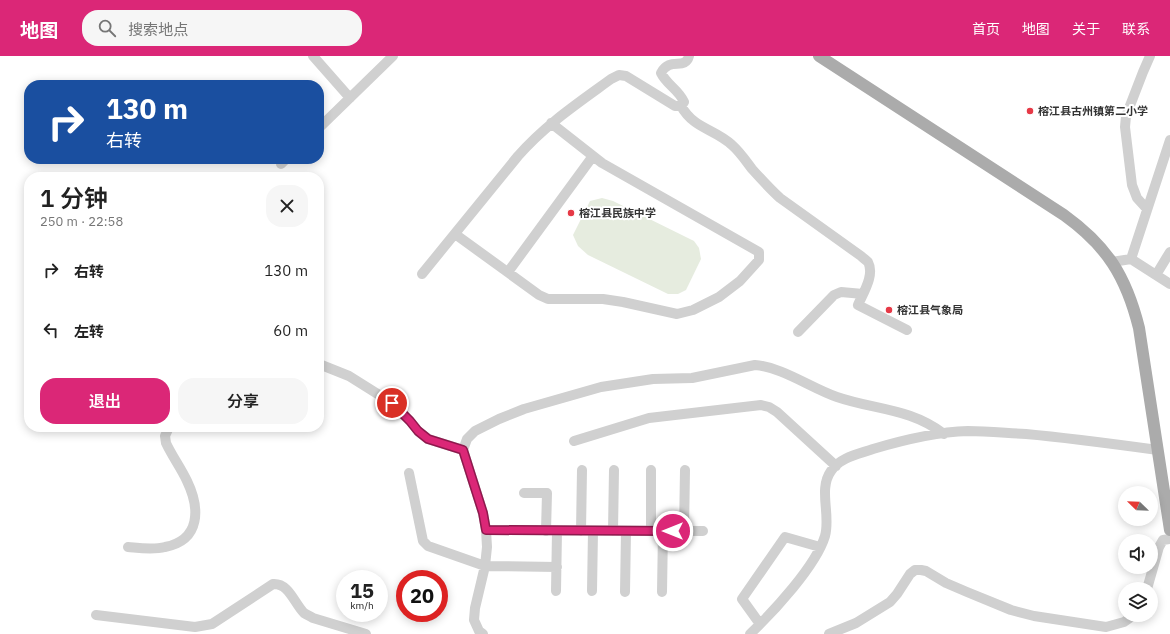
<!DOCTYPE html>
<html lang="zh">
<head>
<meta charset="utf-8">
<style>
	:root { --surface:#fff; --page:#f6f6f6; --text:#222; --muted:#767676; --accent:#db2777 }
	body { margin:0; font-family:"IBM Plex Sans","Noto Sans SC",sans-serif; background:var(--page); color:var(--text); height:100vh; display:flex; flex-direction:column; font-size:15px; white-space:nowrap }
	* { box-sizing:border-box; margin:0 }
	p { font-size:13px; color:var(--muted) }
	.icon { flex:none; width:22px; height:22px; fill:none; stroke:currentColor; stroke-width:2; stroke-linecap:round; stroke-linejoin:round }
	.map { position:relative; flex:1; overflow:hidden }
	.details { position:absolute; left:24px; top:116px; width:300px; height:260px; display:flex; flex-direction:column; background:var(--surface); border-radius:16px; box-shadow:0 2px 10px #0003 }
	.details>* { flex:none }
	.guide { position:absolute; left:24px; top:24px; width:300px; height:84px; border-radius:16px; box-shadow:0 2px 10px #0003; background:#1a4fa0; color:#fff; overflow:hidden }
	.needle { width:26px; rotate:293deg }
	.tools { position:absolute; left:1118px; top:430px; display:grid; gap:8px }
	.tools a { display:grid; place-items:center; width:40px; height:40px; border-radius:50%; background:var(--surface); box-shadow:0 2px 10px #0003; font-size:20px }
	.speed { position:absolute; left:336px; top:514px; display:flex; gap:8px; font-size:20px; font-weight:700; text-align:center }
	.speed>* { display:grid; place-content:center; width:52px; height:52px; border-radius:50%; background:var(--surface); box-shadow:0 2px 10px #0003; line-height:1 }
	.speed small { font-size:10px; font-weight:400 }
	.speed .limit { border:6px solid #d22; background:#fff; color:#111 }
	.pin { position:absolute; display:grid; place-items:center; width:34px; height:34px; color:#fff; margin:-17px; border:2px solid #fff; border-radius:50%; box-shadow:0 1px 4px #0007 }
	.me { position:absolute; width:44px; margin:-22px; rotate:270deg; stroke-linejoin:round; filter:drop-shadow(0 0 3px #0008) }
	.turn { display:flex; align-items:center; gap:14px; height:84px; padding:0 16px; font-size:18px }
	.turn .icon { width:52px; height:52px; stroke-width:2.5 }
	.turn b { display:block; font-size:28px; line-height:34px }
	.round { display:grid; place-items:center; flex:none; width:42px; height:42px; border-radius:16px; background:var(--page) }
	.head { display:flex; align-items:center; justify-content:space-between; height:68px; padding:0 16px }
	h1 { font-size:24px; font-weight:600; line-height:30px }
	.action { display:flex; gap:8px; margin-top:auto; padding:8px 16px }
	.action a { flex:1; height:46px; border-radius:16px; background:var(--accent); color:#fff; font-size:16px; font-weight:600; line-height:46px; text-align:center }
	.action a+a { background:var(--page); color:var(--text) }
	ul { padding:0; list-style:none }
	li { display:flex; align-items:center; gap:12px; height:60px; padding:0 16px }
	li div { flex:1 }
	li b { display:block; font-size:15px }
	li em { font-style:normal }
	header { display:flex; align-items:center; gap:24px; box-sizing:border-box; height:56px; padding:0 20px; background:var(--accent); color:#fff }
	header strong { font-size:19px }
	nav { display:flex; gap:22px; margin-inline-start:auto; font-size:14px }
	.search { width:280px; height:36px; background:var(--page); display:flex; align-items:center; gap:10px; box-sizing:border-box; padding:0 14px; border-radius:16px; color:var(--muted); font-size:15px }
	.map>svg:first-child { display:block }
	.green { fill:#e6ecdf }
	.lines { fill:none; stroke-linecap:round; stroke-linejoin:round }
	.minor { stroke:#d0d0d0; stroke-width:10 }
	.major { stroke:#ababab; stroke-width:12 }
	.route-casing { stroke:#8e194d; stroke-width:10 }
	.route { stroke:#db2777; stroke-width:7 }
	.poi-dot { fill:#e63946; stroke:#fff; stroke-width:1.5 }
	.labels { text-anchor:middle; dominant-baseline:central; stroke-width:4; stroke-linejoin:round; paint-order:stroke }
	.poi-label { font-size:11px; font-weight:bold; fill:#333; stroke:#fff; text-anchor:start }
</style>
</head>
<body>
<header>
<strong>地图</strong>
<div class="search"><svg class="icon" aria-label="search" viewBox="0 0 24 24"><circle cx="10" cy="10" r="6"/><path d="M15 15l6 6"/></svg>搜索地点</div>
<nav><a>首页</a><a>地图</a><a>关于</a><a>联系</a></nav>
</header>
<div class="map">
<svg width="1170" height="578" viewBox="0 0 1170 578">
	<rect width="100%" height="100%" fill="#fff"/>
	<path class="green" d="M602,142L613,145L694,185L699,192L701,203L686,234L678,238H668L588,199L578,190L573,179L590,145Z"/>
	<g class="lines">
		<path class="minor" d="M313,0L350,42
			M681,50C694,73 715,73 732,89C740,96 746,105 752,113C761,123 770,133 780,142L861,200C863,202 866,204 868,206C875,219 863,237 858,249L907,274
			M319,72L393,0
			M281,108L286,103
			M1147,153L1137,142L1132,129L1125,71L1126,60L1143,16L1150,0
			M455,178L539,239L548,243H603L623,246L677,258L693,254L719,241L740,225L759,204V196L602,107L551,67
			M1131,203L1170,228
			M1112,206L1131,203L1170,84
			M508,216L593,100
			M422,218L518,100C545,69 578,47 611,23L619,19L626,20L675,50H681L684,46C679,34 667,29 661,17C670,0 685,15 689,0
			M1156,219L1170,196
			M798,276L834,239L841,236L863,238
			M319,308L349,320L392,347L410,365L418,375L428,383L463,394
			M574,385L649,362L761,349L769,351L777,356L836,410
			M409,417L423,485L428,490L485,510L557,511
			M524,437H547L546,475
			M486,474L703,475
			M581,475L582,414
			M613,475L614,414
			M651,475V414
			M684,475L685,414
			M128,491C140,492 153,494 165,491C201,484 200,452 187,425C181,412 172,400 166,387L165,380L169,371
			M1147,533L1159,491L1163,484L1170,483
			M556,535L557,475
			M592,535L593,475
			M625,536L626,475
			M662,536L663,475
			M96,559L195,571L212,568L273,528C289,527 294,547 304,557C307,559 310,560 313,562L366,578
			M760,568L742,543L785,481L820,491
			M483,578L479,575L474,564L475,552L485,510L487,491L486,474L483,457L463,394L467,383L475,375L499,363L524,353L601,331L653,323L692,322L755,309C782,311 811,332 837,341C875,354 910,352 944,378
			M750,578C773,556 816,510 825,480C831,459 818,433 831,415C840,401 859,398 873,393C903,384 937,376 968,375C987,375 1006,377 1026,378C1070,382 1114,388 1158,394
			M829,578L856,567L890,546L897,538L910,518L915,514H921L926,515L946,527L967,536L1011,554L1034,560L1106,571L1124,566L1134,559"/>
		<path class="major" d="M819,0L1064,159C1107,190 1126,220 1139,272L1170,474"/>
	</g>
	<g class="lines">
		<defs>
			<path id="route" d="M392,347L410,365L418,375L428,383L463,394L483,457L486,474L673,475"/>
		</defs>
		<use href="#route" class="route-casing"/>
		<use href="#route" class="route"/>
	</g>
	<g class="poi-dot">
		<circle cx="1030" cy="55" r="4"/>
		<circle cx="571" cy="157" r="4"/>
		<circle cx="889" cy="254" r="4"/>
	</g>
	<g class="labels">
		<g class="poi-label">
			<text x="1038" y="55">榕江县古州镇第二小学</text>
			<text x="579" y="157">榕江县民族中学</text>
			<text x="897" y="254">榕江县气象局</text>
		</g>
	</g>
</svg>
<div class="tools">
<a><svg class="needle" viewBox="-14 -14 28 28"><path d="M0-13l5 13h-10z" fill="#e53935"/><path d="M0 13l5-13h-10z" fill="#767676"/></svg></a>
<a><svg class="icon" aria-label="sound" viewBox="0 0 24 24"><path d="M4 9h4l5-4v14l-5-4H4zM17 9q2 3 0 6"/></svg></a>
<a><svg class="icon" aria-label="layers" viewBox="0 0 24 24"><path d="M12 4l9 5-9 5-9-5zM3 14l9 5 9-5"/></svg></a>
</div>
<div class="speed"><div>15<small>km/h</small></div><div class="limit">20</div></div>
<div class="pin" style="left:392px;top:347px;background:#d93025"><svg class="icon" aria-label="arrive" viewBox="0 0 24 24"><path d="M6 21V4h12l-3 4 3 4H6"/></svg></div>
<svg class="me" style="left:673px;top:475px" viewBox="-20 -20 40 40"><circle r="17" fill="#db2777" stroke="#fff" stroke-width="3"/><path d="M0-11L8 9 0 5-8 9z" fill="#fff"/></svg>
<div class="guide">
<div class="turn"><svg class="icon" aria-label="right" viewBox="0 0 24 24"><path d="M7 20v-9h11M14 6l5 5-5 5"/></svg><div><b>130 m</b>右转</div></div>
</div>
<section class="details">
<div class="head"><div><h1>1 分钟</h1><p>250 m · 22:58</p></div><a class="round"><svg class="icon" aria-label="close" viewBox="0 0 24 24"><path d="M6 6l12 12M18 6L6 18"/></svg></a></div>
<ul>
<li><svg class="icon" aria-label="right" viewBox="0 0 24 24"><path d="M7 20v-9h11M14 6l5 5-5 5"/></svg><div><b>右转</b></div><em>130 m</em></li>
<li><svg class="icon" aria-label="left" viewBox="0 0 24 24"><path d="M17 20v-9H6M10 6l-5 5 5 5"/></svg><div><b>左转</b></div><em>60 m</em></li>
</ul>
<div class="action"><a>退出</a><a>分享</a></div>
</section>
</div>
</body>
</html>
